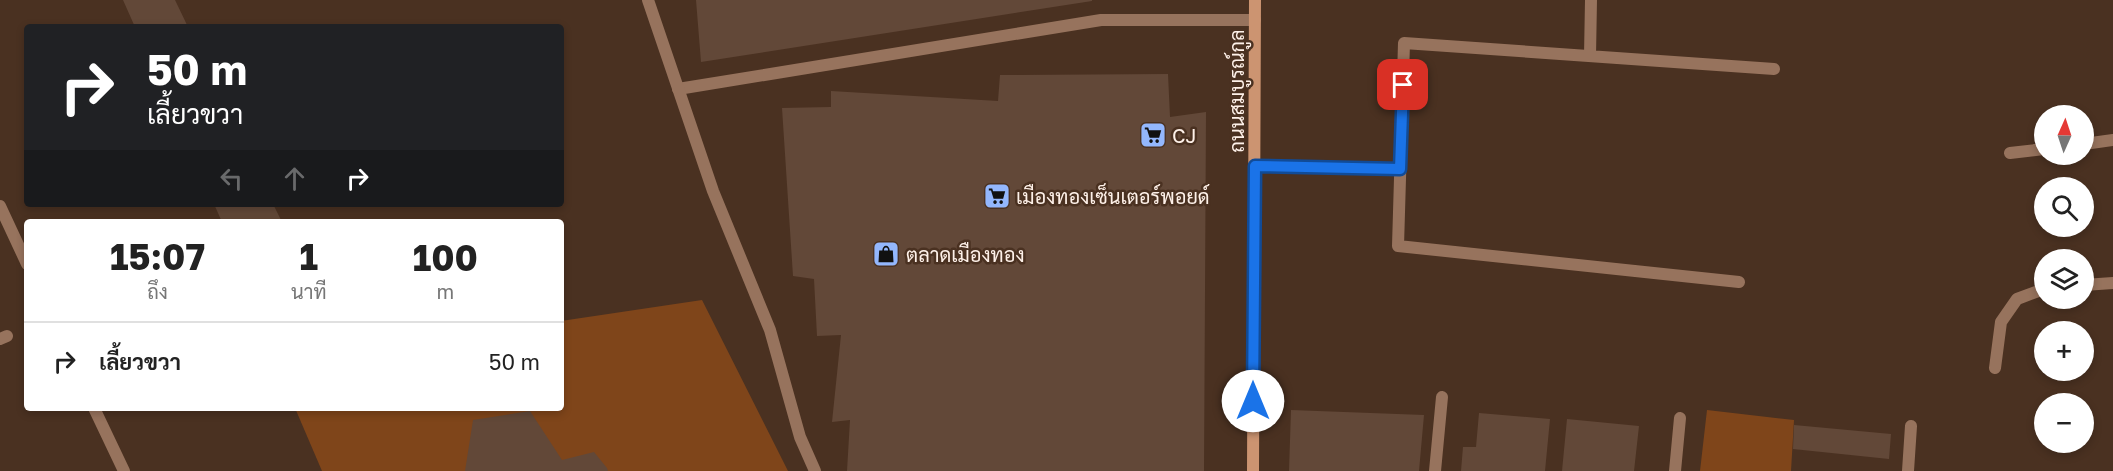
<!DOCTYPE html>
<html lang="th">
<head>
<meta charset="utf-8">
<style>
	:root { --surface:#fff; --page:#f2f2f2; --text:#222; --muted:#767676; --line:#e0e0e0 }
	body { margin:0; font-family:"Golos Text",Sarabun,sans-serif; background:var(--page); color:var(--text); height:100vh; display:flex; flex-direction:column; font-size:22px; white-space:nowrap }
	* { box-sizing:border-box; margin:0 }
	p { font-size:20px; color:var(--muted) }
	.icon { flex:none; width:33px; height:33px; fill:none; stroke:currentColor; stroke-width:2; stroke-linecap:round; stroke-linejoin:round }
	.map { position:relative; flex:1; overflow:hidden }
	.side { position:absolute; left:24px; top:219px; width:540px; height:192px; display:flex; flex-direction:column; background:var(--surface); border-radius:6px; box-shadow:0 3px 9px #0003 }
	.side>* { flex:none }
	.banner { position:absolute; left:24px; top:24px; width:540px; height:183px; border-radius:6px; box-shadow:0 3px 9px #0003; background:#202124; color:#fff; overflow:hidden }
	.needle { width:39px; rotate:3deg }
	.controls { position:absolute; left:2034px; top:105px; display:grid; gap:12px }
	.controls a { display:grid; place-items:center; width:60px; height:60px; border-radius:50%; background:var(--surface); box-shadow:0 3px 9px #0003; font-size:30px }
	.pin { position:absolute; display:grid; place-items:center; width:51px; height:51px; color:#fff; margin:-26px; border-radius:12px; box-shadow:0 3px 9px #0006 }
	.me { position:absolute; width:66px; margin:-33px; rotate:0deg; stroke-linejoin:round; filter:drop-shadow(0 0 4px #0008) }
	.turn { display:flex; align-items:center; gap:21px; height:126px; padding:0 24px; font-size:27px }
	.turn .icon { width:78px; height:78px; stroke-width:2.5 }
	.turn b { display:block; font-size:42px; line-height:51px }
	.lanes { display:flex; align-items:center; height:57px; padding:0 24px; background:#0003; justify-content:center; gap:30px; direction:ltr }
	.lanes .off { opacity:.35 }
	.eta { display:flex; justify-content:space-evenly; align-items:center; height:102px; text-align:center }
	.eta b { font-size:36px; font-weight:700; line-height:42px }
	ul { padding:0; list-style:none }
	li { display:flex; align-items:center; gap:18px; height:78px; padding:0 24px; border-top:2px solid var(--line) }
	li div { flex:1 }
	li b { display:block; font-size:22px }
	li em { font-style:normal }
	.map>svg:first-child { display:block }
	.green { fill:#7f451a }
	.building { fill:#624838 }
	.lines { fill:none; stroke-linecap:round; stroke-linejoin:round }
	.lane { stroke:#97735d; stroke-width:12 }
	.street { stroke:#97735d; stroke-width:12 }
	.secondary { stroke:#cc9471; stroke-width:12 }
	.route-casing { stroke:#114b97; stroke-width:15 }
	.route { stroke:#1a73e8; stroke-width:10 }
	.labels { text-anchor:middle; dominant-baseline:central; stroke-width:5; stroke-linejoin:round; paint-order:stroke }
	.street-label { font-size:20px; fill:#fef1e9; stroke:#4a3121 }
	.poi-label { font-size:20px; fill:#fef1e9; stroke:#4a3121; text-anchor:start }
</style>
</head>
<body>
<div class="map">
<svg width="2113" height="471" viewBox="0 0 2113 471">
	<rect width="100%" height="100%" fill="#4a3121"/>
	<path class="green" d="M702,300L788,471H322L295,408H561V321Z
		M1707,410L1794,420L1791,471H1700Z"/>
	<path class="building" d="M123,0H175L188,27H135Z
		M696,0H1092V1L701,62Z
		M1168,74L1170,117L1206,112L1204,471H847L850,420L832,422L841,335L817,336L814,279L793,276L782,108L831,107V91L998,101L1000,75Z
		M214,204H273L282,222H222Z
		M1291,410L1424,415L1419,471H1289Z
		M530,411L562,460L594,452L607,468L608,471H465L473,420Z
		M1479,413L1550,419L1545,471H1461L1463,447H1476Z
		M1567,419L1639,426L1634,471H1562Z
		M1794,425L1891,434L1889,459L1793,449Z"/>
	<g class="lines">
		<path class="lane" d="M678,89L1101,20H1255"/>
		<path class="street" d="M648,0L713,191L770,330L800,437L815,471
			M1590,56L1591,0
			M2084,144L2113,140
			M2010,153L2044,149
			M1255,166L1400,169
			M0,206L27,264
			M1739,282L1398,246L1404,43L1774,69
			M2084,285L2113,283
			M0,339L7,336
			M1995,368L2001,322L2017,299L2044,289
			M94,408L124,471
			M1435,471L1442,397
			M1675,471L1680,418
			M1908,471L1911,426"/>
		<path class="secondary" d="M1253,471L1255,0"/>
	</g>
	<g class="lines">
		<defs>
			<path id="route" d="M1253,401L1255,166L1400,169L1403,85"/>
		</defs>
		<use href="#route" class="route-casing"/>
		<use href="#route" class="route"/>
	</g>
	<defs>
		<symbol id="supermarket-square" viewBox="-11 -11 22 22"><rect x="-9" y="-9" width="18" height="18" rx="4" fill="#93b7fd" stroke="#4a3121"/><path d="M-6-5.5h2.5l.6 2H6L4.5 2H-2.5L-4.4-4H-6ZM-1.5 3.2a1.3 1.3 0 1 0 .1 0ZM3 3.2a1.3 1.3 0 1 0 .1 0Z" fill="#111"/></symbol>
		<symbol id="shop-square" viewBox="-11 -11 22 22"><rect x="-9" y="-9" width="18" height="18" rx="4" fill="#93b7fd" stroke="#4a3121"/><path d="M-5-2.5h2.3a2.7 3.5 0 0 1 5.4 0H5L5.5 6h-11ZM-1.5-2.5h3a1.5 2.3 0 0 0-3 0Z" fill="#111"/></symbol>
	</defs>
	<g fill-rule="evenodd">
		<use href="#supermarket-square" x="1138" y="120" width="30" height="30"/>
		<use href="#supermarket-square" x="982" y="181" width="30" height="30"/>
		<use href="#shop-square" x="871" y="239" width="30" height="30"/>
	</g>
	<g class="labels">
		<g class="street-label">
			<text transform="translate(1236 91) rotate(-90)">ถนนสมบูรณ์กูล</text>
		</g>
		<g class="poi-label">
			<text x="1172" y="135">CJ</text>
			<text x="1016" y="196">เมืองทองเซ็นเตอร์พอยด์</text>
			<text x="906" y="254">ตลาดเมืองทอง</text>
		</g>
	</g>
</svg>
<div class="controls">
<a><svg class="needle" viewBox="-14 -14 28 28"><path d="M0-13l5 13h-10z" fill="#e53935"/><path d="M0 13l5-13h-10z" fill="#767676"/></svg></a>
<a><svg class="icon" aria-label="search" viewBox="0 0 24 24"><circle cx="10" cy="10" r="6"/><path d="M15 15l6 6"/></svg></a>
<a><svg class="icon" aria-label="layers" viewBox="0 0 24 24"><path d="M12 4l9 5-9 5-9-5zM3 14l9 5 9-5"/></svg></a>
<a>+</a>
<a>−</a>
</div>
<div class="pin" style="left:1403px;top:85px;background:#d93025"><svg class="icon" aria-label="arrive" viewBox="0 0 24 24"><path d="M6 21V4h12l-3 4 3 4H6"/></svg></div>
<svg class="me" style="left:1253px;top:401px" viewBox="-20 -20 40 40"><circle r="19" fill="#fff"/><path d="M0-13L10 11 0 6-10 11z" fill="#1a73e8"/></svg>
<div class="banner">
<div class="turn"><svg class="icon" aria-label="right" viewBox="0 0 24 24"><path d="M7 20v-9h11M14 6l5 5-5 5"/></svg><div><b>50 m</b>เลี้ยวขวา</div></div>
<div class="lanes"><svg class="icon off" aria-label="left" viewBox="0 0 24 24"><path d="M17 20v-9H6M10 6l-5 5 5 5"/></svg><svg class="icon off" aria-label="ahead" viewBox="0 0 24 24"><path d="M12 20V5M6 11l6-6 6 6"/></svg><svg class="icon" aria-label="right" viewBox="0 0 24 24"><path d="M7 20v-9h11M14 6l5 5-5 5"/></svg></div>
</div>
<section class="side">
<div class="eta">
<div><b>15:07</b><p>ถึง</p></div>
<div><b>1</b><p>นาที</p></div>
<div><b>100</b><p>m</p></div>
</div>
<ul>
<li><svg class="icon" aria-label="right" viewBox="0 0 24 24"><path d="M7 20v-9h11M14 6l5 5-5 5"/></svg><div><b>เลี้ยวขวา</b></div><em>50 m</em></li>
</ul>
</section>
</div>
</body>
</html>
